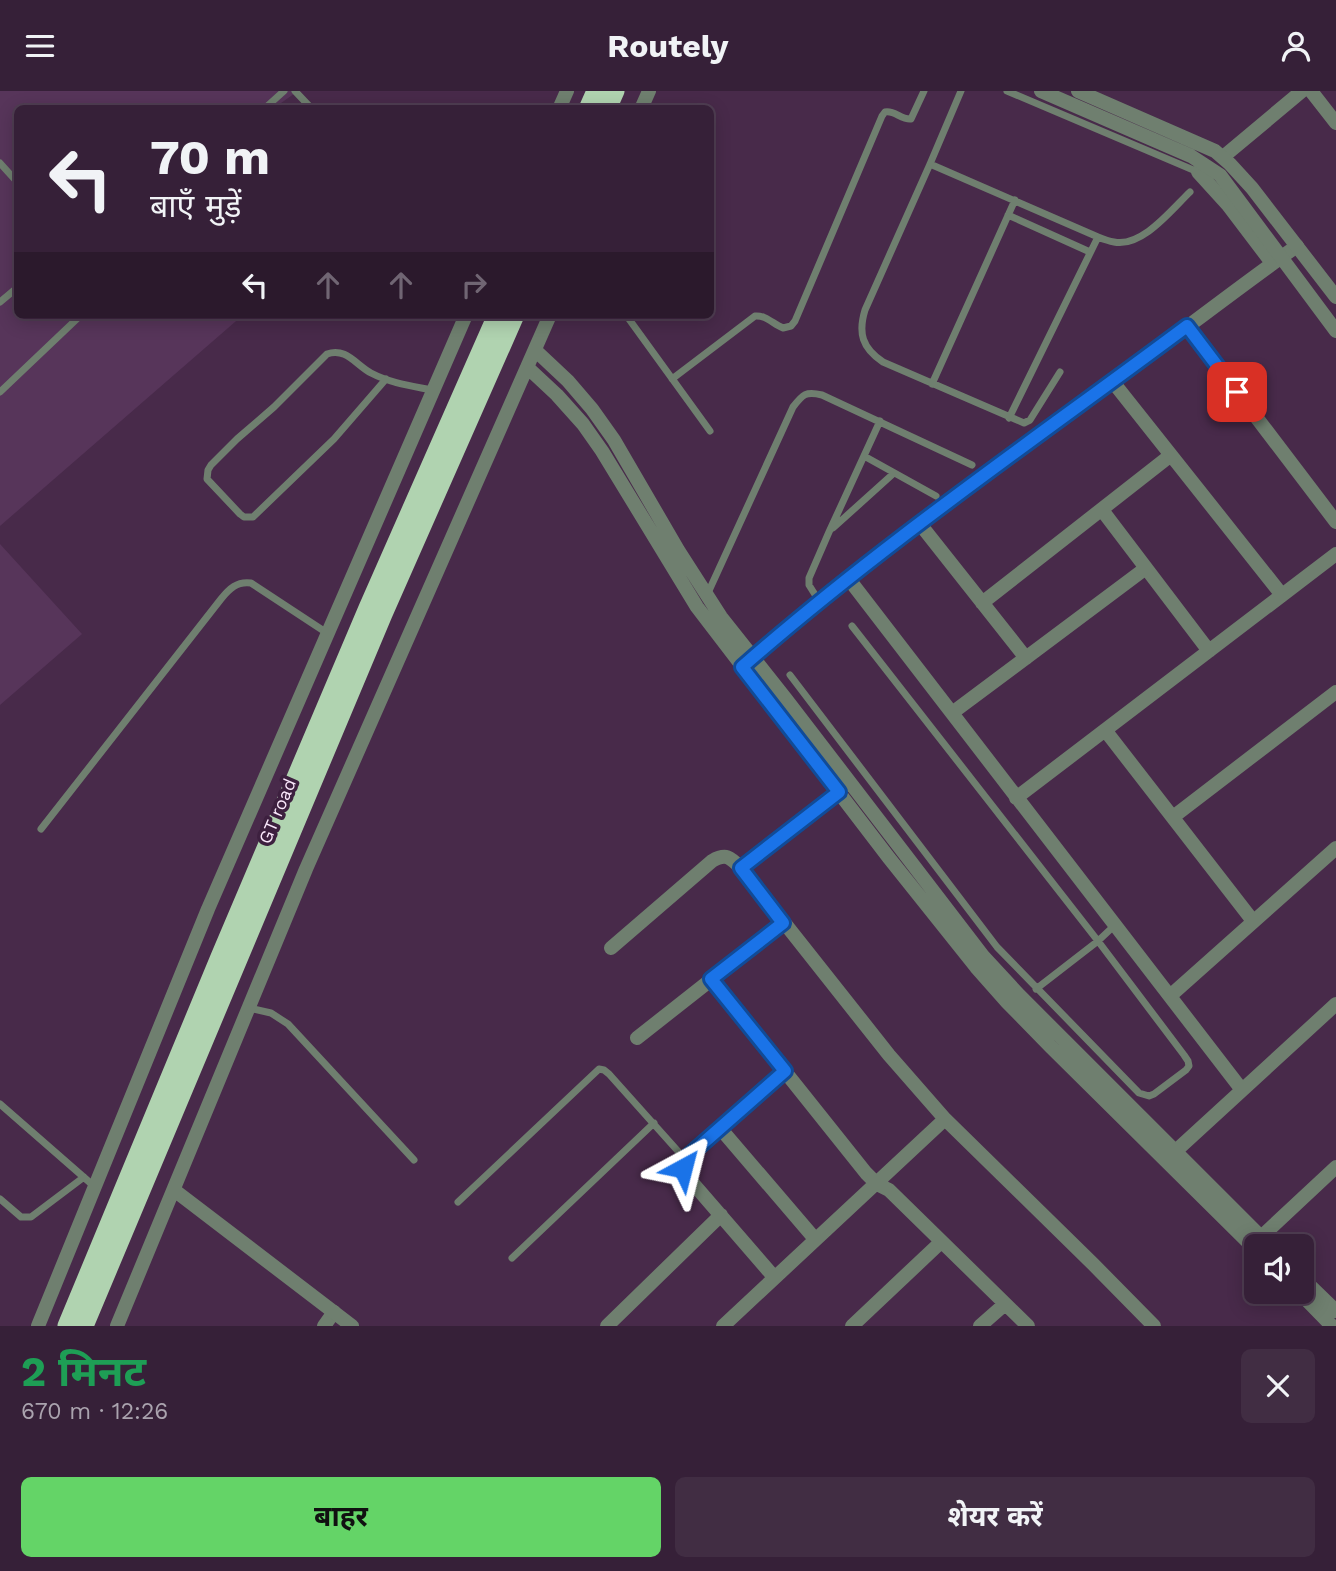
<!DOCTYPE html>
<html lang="hi">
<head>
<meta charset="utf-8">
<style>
	:root { --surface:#362038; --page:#412d43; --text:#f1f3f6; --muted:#aaa3ae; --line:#503e53; --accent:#64d467 }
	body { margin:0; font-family:"Work Sans","Noto Sans Devanagari",sans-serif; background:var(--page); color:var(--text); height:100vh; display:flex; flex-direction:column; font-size:26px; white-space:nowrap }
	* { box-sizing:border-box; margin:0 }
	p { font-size:23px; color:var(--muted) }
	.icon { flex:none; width:38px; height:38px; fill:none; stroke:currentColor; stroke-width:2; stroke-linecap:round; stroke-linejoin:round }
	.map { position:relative; height:1235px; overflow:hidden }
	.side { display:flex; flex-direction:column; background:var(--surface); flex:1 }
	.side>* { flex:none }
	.banner { position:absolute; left:14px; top:14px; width:700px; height:214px; border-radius:10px; box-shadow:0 4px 18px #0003,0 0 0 2px var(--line); background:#362038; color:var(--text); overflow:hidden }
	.controls { position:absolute; left:1244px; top:1143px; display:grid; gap:14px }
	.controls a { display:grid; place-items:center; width:70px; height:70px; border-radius:10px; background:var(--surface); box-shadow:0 4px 18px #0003,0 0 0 2px var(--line); font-size:35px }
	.pin { position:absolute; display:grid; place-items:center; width:60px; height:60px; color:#fff; margin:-30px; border-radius:14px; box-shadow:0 4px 10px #0006 }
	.me { position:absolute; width:77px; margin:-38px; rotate:38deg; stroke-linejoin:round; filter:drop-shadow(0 0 5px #0008) }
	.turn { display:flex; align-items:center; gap:24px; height:147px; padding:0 21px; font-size:32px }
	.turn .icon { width:91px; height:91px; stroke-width:2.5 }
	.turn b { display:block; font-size:49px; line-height:60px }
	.lanes { display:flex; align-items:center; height:66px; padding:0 21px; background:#0003; justify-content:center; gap:35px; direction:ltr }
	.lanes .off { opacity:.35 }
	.round { display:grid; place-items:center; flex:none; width:74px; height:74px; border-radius:10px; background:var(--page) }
	.summary { display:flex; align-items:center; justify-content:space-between; height:119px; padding:0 21px }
	h1 { font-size:42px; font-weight:700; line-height:52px; color:#1e9e55 }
	.button { display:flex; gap:14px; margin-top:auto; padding:14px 21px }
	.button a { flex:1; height:80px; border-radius:10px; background:var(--accent); color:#111; font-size:28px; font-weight:700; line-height:80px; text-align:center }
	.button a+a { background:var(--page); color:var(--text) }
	header { display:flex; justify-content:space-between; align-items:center; height:91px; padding:0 21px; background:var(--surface); font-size:32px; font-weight:700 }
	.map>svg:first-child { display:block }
	.built { fill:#57355a }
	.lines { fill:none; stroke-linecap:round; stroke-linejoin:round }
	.service { stroke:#6f7f6f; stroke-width:7 }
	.minor { stroke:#6f7f6f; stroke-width:14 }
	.tertiary { stroke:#6f7f6f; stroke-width:14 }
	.trunk { stroke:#b0d3b0; stroke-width:19 }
	.route-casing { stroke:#114b97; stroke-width:18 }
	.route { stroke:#1a73e8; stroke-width:12 }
	.labels { text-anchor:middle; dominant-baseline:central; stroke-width:7; stroke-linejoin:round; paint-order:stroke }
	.street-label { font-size:18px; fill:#fbe8fc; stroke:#3d203f }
</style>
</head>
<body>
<header><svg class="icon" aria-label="menu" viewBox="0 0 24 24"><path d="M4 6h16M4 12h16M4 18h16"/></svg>Routely<svg class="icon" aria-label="person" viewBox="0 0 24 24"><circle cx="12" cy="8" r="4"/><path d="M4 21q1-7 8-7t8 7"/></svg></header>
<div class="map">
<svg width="1336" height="1235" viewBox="0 0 1336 1235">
	<rect width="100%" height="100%" fill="#482a4a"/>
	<path class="built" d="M0,0H298L274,17L18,18V224H243L0,435Z
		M0,453L82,543L0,614Z"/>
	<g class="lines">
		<path class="service" d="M295,0L312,18
			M961,0L930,73L865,219C858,242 862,257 883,271L1024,332L1030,329L1060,281
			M1007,0L1198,81
			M264,18L284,0
			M0,72L18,92
			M930,73L1098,146L1009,327
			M1008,124L1090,161
			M1098,146C1103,148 1108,150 1114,151C1142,157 1172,118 1190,101
			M0,211L18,196
			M626,224L710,340
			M386,288L334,348L253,426H244L240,423L207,388L208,379L211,374L237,348L274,316L327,263C346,256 356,274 371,282C390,292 412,295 432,299
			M672,288L755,225C766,224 773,233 783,237L791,235L795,230L882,25L885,21C895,19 901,29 911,28L924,0
			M932,293L1015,109
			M0,301L81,224
			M864,365L936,405
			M833,437L894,382
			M707,504L793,316C803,303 806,300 822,304L972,374
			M819,510L809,494V487L829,441L880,330
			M790,584L997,856L1139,1002L1149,1005L1154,1003L1186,979L1189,975L1188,970L1184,964L1098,850L852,535
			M41,738L221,508C229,498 237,490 251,492L327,542
			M1036,898L1098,850L1115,834
			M249,917L271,922L288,933L414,1069
			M0,1013L95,1096
			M0,1108L21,1126H31L84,1086
			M458,1111L599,978L604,979L609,983L685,1068
			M512,1167L654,1032"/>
		<path class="minor" d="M1311,0L1336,32
			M1223,66L1302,0
			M1198,81L1228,114L1272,172
			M1187,235L1336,431
			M1113,291L1282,504
			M1102,419L1209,560
			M920,433L1026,567
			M848,487L1242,999
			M982,512L1171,364
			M746,573C862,471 988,382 1113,291C1175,246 1235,199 1297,155
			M952,622L1146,477
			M1105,639L1253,830
			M1016,707L1336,463
			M1173,726L1336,601
			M741,777L847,693
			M611,857L712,770C726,762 730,766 741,777L889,964L945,1028L1093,1173L1154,1235
			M711,888L866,1082L877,1093L889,1099L1028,1235
			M1170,905L1336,757
			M637,947L783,832
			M720,1037L815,1148
			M1167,1068L1336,913
			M1261,1146L1336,1076
			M774,1186L684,1082L682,1073L685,1068L785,980
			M324,1235L334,1221
			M607,1235L721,1124
			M723,1235L945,1028
			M852,1235L941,1151
			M980,1235L1005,1213"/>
		<path class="tertiary" d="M1041,0L1191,65L1220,84L1336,240
			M1078,0L1215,60L1230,73L1252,97L1336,206
			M559,18L567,0
			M641,18L649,0
			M535,259L568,290L592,318L614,349L678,459L721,526L786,608L983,865L1019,904L1270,1155
			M527,276L557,304L583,333L602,360L697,516L889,767L976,876L1007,911L1051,956L1256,1159
			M174,1099L352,1235
			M1302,1187L1336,1220
			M1298,1200L1332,1235
			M38,1235L208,818L466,224
			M117,1235L306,778L550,224"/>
		<path class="trunk" d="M588,18L596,0
			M607,18L615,0
			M67,1235L220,866L368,517L497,224
			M84,1235L383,523L515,224"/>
	</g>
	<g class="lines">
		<defs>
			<path id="route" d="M683,1077L682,1073L685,1068L785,980L711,888L783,832L741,777L839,701L742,576C882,453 1037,347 1187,235L1237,301"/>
		</defs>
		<use href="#route" class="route-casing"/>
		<use href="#route" class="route"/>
	</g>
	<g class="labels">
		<g class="street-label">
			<text transform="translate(277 720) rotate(-67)">GT road</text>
		</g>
	</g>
</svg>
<div class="controls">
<a><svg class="icon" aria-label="sound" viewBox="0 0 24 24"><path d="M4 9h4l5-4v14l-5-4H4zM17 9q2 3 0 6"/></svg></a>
</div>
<div class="pin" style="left:1237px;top:301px;background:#d93025"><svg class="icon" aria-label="arrive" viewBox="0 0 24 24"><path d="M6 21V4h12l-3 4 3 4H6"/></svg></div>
<svg class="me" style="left:683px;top:1077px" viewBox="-20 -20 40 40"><path d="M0-17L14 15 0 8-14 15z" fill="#1a73e8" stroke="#fff" stroke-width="4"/></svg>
<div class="banner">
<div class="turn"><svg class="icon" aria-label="left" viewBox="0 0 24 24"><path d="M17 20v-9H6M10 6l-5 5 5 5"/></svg><div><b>70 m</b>बाएँ मुड़ें</div></div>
<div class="lanes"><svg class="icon" aria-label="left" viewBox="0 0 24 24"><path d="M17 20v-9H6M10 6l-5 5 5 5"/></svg><svg class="icon off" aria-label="ahead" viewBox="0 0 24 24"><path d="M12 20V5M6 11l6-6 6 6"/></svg><svg class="icon off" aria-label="ahead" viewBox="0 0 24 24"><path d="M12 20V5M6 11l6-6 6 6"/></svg><svg class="icon off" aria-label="right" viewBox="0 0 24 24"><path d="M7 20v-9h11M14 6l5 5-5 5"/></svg></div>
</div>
</div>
<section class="side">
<div class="summary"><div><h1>2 मिनट</h1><p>670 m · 12:26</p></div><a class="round"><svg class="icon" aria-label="close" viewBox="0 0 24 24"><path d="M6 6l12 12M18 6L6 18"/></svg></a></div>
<div class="button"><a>बाहर</a><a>शेयर करें</a></div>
</section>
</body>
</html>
